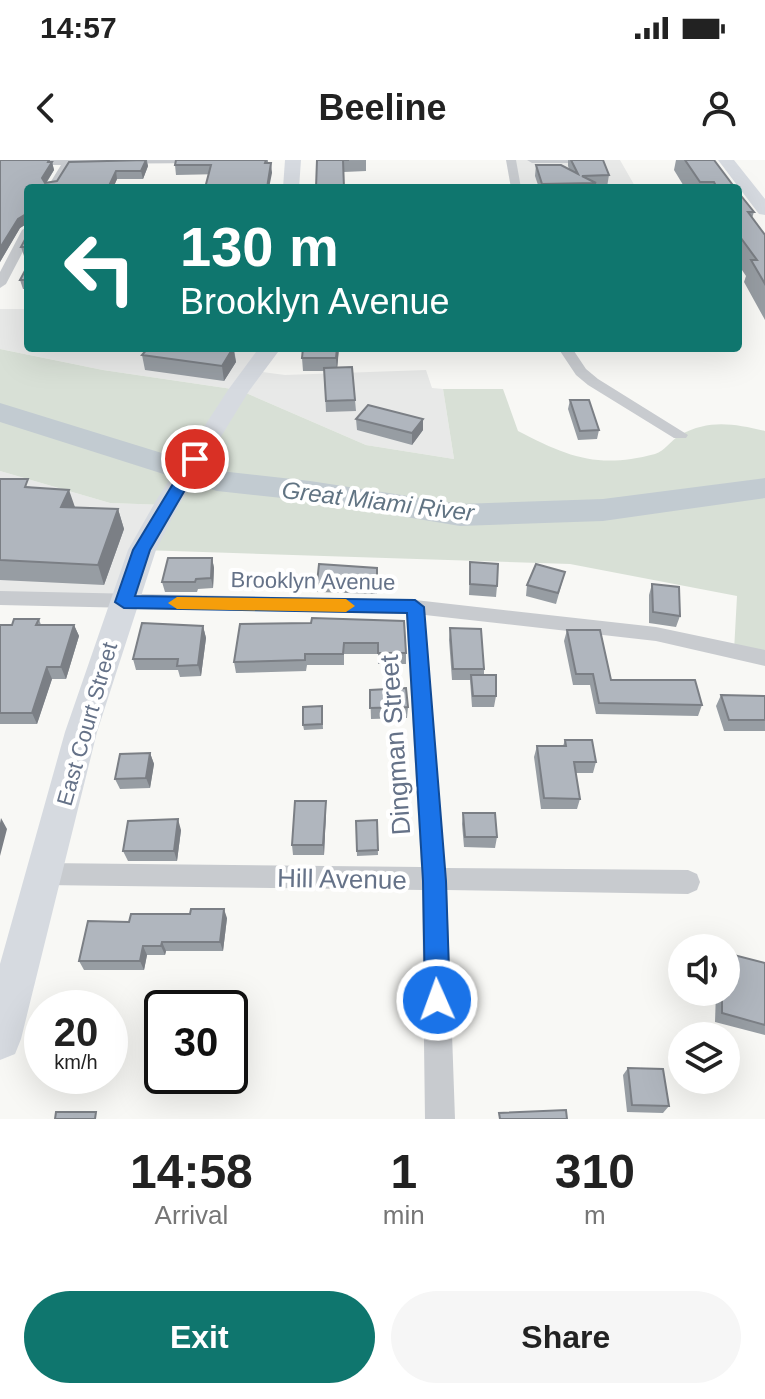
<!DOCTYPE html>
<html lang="en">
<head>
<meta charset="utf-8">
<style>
	:root { --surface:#fff; --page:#f6f6f6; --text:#222; --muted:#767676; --accent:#0f766e }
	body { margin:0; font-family:Arial,sans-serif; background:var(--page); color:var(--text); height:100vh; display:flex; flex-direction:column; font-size:30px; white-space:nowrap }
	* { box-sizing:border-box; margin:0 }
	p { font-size:26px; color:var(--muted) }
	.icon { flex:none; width:44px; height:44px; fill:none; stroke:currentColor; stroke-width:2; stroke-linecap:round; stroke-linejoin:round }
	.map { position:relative; height:959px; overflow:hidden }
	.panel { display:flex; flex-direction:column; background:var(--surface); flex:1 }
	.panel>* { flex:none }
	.hud { position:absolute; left:24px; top:24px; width:718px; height:168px; border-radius:8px; box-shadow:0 8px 32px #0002; background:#0f766e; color:#fff; overflow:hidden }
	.tools { position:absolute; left:668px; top:774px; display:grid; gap:16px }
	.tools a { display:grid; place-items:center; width:72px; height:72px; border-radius:50%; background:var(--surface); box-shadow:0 8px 32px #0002; font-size:40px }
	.speed { position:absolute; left:24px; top:830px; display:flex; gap:16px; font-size:40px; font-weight:700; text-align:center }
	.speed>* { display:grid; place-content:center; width:104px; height:104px; border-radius:50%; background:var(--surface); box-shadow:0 8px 32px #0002; line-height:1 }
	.speed small { font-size:20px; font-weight:400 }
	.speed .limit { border:4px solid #111; border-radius:12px; background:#fff; color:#111 }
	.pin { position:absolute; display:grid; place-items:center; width:68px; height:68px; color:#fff; margin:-34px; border:4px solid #fff; border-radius:50%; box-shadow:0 2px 8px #0007 }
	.me { position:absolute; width:88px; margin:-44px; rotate:358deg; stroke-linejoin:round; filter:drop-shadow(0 0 6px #0008) }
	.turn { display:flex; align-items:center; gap:28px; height:168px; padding:0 24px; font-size:36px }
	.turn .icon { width:104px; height:104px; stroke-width:2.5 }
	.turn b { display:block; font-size:56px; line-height:68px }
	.eta { display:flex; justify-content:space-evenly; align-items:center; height:136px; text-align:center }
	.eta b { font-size:48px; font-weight:600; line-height:56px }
	.action { display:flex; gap:16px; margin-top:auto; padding:16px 24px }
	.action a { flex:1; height:92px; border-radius:48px; background:var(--accent); color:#fff; font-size:32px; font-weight:600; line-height:92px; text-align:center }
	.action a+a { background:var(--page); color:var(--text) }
	.status { display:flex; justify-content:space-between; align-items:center; height:56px; padding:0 40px; background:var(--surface); direction:ltr }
	.status svg { height:22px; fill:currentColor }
	header { display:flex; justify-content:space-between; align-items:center; height:104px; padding:0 24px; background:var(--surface); font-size:36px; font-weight:600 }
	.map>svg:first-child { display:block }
	.built { fill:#e8e9e8 }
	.green { fill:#d8e0d6 }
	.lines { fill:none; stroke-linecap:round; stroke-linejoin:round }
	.river { fill:#c2cbd1; fill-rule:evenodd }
	.street { fill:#c8cbcf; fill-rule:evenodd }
	.secondary { fill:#d6dae0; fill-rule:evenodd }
	.wall { fill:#979da3 }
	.shaded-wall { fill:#7b7f85 }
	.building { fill:#b0b6be; stroke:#7b7f85; stroke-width:2 }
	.route { fill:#1a73e8; stroke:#114b97; stroke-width:2 }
	.slow { fill:#f59e0b }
	.labels { text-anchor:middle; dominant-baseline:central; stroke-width:8; stroke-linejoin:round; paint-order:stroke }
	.street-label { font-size:22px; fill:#657288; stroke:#fff }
	.water-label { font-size:24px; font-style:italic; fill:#617483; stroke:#fff }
	.near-street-label { font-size:26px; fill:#657288; stroke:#fff }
</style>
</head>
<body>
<div class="status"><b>14:57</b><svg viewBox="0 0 49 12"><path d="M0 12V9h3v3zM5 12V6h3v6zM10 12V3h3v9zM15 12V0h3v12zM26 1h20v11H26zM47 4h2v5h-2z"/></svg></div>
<header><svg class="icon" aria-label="back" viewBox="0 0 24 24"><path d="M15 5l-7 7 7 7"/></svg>Beeline<svg class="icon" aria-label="person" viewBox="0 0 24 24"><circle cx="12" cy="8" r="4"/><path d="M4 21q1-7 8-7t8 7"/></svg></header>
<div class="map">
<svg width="765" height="959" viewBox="0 0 765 959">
	<rect width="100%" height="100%" fill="#f8f8f5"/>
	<path class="built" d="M511,0H620L636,28H516Z
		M0,149H28V188H270L255,211L285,215L426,210L432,228L443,229L454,299L366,285L239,230L103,210L0,189Z
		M0,311L110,343L166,345L124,442L0,438Z"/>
	<path class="green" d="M0,189L103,210L239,230L366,285L454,299L443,229H503L518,271C568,297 598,309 655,294C665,291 671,280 680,275C710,259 734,264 765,271V498L734,491L737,436L570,404L142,390L165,345L110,343L0,311Z"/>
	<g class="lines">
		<path class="river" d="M0,243L220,311L310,321L460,344L603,339L765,318V338L603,361L460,366L310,341L217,331L0,262Z"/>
		<path class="street" d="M0,0H213L208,3L71,4L57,28H47L61,5H0Z
			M506,0H516L521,28H511Z
			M527,0H581L576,3H532Z
			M28,66V82L6,124L0,128V112L22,70Z
			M558,188H572L586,209L598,219L688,275L686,278H674L588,225L576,215Z
			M0,431L415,440L656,467L765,490V506L656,481L425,455L445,708L688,710L697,714L700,722L697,730L688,734L447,730L455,959H425L422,730L44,725L35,722L32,714L35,706L44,703L421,707L406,454L0,445Z"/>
		<path class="secondary" d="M285,0H301L299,28H283Z
			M718,0H734L765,39V55L759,54Z
			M259,188H281L249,231L179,345L156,390L97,572L21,879L15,894L0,900V804L65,572L128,390L157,339L228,230Z"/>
	</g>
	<path class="wall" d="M0,0H49L50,2H52L54,10L47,22L57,21L69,2L147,0L148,6L143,19H117L113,28H28V63L20,68L0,102Z
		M176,0H268V3L272,13L176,15L175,5Z
		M317,0H366V11L344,12Z
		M568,0H603L609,15L607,27H595V28H539L535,16L536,5L569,9L568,6Z
		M676,0H714L735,28H685L674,10Z
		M738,32L754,52L752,58L765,75V160L744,122L746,116L738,104Z
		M28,74V96H24L21,87Z
		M28,105V129H23L20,120Z
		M148,188H234L236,202L224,221L145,210L142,195Z
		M303,188H339L337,207L355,240L356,251L326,252L324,211H303L302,198Z
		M570,240L599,270L597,279L578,280L568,249Z
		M356,259H423V270L412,285L357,270Z
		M0,319L31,327L75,347L118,349L124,369L104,425L0,420Z
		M212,398L214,408L213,428L198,429L197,432H165L162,422Z
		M470,402L497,426L496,437L469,435Z
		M377,408V434L317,432V423Z
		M565,412L556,444L526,436L527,425Z
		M652,424L680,456L676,467L649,463V435Z
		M312,458L406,493V504H378V494H344V505H307L306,511L236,513L234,502L311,463Z
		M39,459L41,465H74L79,476L66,519H52L37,564H0V465H12Z
		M203,466L206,478L201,516L180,517L178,510H136L133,499Z
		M450,468L484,509V515L496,536L494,547H472L470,520H452L449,480Z
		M567,470L611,520L702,545L698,556L596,554L590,525H573L564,481Z
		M370,530L408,547L407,558L371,559Z
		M721,535L765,536V571H724L716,546Z
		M322,546L323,569L304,570L303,565Z
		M565,580L596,602L593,613H576L580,639L577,649H541L534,597L537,586H563Z
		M150,593L154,604L150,628L120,629L115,619Z
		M326,652L324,695H293L292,685Z
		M463,653L497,677L495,688L464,687L462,664Z
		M377,660L378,695L357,696L356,661Z
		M181,670L177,701H128L123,691Z
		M227,758L223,791H166L165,795H147L144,810H84L79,801L129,762Z
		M765,803V875L715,862L716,832H726Z
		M628,908L669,946L663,953L627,952L623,915Z"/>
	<path class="shaded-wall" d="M49,0L50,5L52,2L54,10L44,26L42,18Z
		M146,0L148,6L143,19L141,11Z
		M271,3L272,13L269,28H267Z
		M116,11L117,19L113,28H108Z
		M26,54L28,63L20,68L0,102V88L18,59Z
		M233,188L236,202L224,221L222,206Z
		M337,188H339L337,211L336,198Z
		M423,259V270L412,285V273Z
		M69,330L76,350L61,347Z
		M118,349L124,369L104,425L98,405Z
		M212,398L214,408L213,428L211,418Z
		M74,465L79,476L66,519L61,507Z
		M203,466L206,478L201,516L198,505Z
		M47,507L52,519L37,564L32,553Z
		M150,593L154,604L150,628L146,618Z
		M326,641V652L324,695L323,685Z
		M1,658L7,669L0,696V663Z
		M178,659L181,670L177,701L174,691Z
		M224,749L227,758L223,791L220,782Z
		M162,782L166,791L165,795L161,786Z
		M143,786L147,795L144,810L140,801Z"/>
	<path class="building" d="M0,0H49L48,2H52L42,18L45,23L57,21L69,2L146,0L141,11H116L108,28H28V57L26,54L18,59L0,88Z
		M176,0H266L265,3H271L267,28H205L211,5H175Z
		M317,0H349H343L344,28H316Z
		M571,0H603L609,15L582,16L596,23L542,24L536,5H561L578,14Z
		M685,0H714L735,28H717L714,22H700Z
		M738,32L754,52H748L765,75V124L751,100H757L738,74Z
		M28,74V87H21Z
		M28,105V120H20Z
		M148,188H233L222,206L142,195Z
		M303,188H337L336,198H302Z
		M352,207L355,240L326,241L324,208Z
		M570,240H589L599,270L580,271Z
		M368,245L423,259L412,273L356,259Z
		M0,319H28L25,327L69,330L61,347L118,349L98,405L0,400Z
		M168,398H212L211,418L196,419L195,422H162Z
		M470,402L498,404L497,426L470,424Z
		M319,404L377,408V425L317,423Z
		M536,404L565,412L558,433L527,425Z
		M652,424L679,427L680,456L653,452Z
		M312,458L404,461L406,493H378V483H344L343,494H305V500L234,502L240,464L311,463Z
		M14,459H39L36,465H74L61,507H47L32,553H0V465H12Z
		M142,463L203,466L198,505L177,506L178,499H133Z
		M450,468L481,469L484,509H453Z
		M567,470H600L611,520H695L702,545L599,543L593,514H576Z
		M471,515H496V536H473Z
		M406,528L408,547L370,548V530Z
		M721,535L765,536V560H729Z
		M322,546V564L303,565V547Z
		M565,580H592L596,602H574L580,639L544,638L537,586H566Z
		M150,593L146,618L115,619L120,594Z
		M295,641H326L323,685H292Z
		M463,653H495L497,677H465Z
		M178,659L174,691H123L128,661Z
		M377,660L378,690L357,691L356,661Z
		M191,749H224L220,782H162L161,786H143L140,801H79L88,761L129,762L131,754H190Z
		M726,793L765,803V865L722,853V832H726Z
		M628,908L663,909L669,946L632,945Z
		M566,950L567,959H500L499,953Z
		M56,952H96L95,959H55Z"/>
	<path class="route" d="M195,294L203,299L150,390L135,436L415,440L424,447L446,721L450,840L446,849L437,852L429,849L425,840L423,721L407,453L124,448L115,442L133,390L188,299Z"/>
	<path class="slow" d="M177,437L346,439L355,446L346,452L177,449L168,443Z"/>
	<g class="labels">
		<g class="street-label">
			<text transform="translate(313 421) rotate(1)">Brooklyn Avenue</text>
			<text transform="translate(87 564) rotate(-74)">East Court Street</text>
		</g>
		<g class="water-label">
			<text transform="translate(378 341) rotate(7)">Great Miami River</text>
		</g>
		<g class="near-street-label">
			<text transform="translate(395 585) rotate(-94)">Dingman Street</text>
			<text transform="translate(342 719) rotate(1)">Hill Avenue</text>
		</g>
	</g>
</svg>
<div class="tools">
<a><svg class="icon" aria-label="sound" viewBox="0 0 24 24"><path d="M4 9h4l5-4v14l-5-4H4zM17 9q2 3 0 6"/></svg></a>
<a><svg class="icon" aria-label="layers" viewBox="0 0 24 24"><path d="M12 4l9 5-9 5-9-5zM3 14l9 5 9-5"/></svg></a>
</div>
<div class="speed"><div>20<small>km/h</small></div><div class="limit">30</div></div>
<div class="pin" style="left:195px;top:299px;background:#d93025"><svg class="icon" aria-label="arrive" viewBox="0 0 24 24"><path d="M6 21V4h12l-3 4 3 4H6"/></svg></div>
<svg class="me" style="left:437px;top:840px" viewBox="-20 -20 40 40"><circle r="17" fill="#1a73e8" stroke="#fff" stroke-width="3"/><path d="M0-11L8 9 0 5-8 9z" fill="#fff"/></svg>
<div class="hud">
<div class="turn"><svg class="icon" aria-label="left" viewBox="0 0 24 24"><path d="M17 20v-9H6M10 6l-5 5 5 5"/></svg><div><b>130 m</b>Brooklyn Avenue</div></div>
</div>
</div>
<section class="panel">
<div class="eta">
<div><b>14:58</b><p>Arrival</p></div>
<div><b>1</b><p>min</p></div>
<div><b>310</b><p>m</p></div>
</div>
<div class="action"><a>Exit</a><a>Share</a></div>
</section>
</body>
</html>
